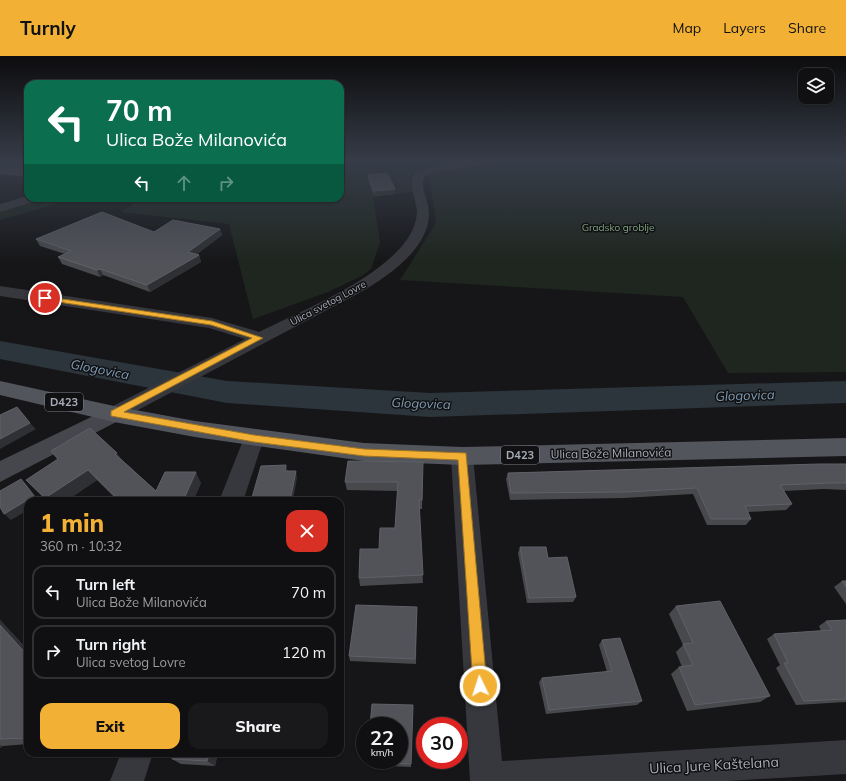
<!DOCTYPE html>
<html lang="en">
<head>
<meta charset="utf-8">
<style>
	:root { --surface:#101012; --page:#19191b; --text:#f1f3f6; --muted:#9c9d9f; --line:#303032; --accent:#f2b134 }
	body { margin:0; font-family:Mulish,sans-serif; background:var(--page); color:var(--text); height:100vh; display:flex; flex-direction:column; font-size:15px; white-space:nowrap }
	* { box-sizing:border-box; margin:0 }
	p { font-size:13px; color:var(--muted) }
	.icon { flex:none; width:22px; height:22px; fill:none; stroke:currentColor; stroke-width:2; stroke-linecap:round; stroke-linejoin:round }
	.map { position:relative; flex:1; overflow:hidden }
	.sheet { position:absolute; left:24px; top:441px; width:320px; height:260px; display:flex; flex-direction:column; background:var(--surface); border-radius:12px; box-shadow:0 1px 3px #0004,0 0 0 1px var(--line) }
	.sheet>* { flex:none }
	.hud { position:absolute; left:24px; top:24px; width:320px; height:122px; border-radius:12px; box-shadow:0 1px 3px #0004,0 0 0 1px var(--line); background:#0b6e4f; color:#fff; overflow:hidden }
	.fabs { position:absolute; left:798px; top:12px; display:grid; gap:8px }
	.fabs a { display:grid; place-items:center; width:36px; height:36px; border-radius:8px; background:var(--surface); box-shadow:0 1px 3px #0004,0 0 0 1px var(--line); font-size:20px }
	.speed { position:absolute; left:356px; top:661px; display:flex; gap:8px; font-size:20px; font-weight:700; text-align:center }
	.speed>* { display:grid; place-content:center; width:52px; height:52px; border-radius:50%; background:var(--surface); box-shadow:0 1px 3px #0004,0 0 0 1px var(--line); line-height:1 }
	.speed small { font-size:10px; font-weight:400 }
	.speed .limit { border:6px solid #d22; background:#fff; color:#111 }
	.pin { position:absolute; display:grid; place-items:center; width:34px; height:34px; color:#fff; margin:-17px; border:2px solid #fff; border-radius:50%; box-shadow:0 1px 4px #0007 }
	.me { position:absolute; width:44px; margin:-22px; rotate:356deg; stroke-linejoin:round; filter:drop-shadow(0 0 3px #0008) }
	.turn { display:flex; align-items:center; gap:14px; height:84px; padding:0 16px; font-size:18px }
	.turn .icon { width:52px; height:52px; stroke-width:2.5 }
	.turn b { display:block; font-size:28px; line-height:34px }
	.lanes { display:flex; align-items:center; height:38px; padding:0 16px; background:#0003; justify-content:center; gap:20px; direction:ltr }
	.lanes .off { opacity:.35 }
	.round { display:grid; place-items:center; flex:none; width:42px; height:42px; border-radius:12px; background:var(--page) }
	.headline { display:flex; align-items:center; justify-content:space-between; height:68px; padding:0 16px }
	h1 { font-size:24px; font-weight:800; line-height:30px; color:var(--accent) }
	.action { display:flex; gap:8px; margin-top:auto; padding:8px 16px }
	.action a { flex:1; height:46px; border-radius:12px; background:var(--accent); color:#111; font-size:16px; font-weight:800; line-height:46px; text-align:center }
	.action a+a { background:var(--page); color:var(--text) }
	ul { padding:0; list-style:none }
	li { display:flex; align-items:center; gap:12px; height:54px; margin:0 8px 6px; padding:0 8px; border:2px solid var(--line); border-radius:12px }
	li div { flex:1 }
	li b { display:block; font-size:15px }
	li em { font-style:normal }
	header { display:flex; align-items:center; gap:24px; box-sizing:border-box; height:56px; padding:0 20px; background:var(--accent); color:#111 }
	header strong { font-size:19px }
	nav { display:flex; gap:22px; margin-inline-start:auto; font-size:14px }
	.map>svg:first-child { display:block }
	.green { fill:#1e261f }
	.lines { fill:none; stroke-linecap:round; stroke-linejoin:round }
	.river { fill:#2c353c; fill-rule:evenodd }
	.minor { fill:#37383d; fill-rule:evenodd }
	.secondary { fill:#45474d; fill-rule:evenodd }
	.primary { fill:#53555c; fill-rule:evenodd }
	.wall { fill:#47494d }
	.shaded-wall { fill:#2f3033 }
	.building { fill:#525359; stroke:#5f6168 }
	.route { fill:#f2b134; stroke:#9d7322 }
	.labels { text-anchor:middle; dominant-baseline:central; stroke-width:3; stroke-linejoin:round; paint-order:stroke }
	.far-park-label { font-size:10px; fill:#7fa381; stroke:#111113 }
	.far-street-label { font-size:10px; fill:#a8adb8; stroke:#111113 }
	.shield { fill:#111113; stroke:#7b7e86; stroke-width:1 }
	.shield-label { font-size:11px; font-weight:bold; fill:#a8adb8 }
	.street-label { font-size:12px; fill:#a8adb8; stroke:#111113 }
	.water-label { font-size:13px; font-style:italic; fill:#7f9bb3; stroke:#111113 }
	.near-street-label { font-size:14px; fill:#a8adb8; stroke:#111113 }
</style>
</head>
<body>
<header>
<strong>Turnly</strong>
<nav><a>Map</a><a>Layers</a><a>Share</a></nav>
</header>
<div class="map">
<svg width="846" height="725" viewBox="0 0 846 725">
	<rect width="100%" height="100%" fill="#161618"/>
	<path class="green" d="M340,106H467C449,108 426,108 411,120L412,136L373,141L380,186L371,213L362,220L328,236L253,263L229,168L121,156L142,142H340Z
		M509,106H846V316L728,317L683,241L400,224L436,167L429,118Z
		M43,142H49L57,148L0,164V154Z"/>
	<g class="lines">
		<path class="river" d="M0,285L227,325L430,337L846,325V347L430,361L227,347L0,303Z"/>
		<path class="minor" d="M463,106H487L482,109L433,117L424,121C420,134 429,144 429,157C429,193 388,220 361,236L121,363L114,365L107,363L104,358L107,353L245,283L209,272L0,240V230L212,262L259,276C303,254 392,219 413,173C415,168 417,161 417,155C416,142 407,129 415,117L430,111Z
			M28,140V142H41L39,144L0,156V148Z
			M254,374L261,377L264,382L243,445H219L244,382L247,377Z
			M462,392L470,394L473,400L502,705L846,684V718L727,725H470L451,400L454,394Z
			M121,697H153L144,725H110Z"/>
		<path class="secondary" d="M114,350L122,353L125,358L122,363L0,426V405Z"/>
		<path class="primary" d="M0,325L114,350L195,365L364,387L462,391L846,382V400L462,409L364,405L195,381L114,366L0,339Z"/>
	</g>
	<path class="wall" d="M0,106H28V121L0,118Z
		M368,119L395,133V138L374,140L368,124Z
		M220,173L222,179L197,198L199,199L201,206L150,236L103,219L100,221L62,208L58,201L65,198L40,190L36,183Z
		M51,395L123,405L156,435L201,427L193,445H112L115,442L97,424L66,445H47L26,424L58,404Z
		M846,408V434L824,433L784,435L792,448L786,454L748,456L751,463L746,469H707L693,438L624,442L510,444L506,423L508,417Z
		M423,415L422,453H419L423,527L360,530L359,522L379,493L395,472L398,435L347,434L345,426Z
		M520,491L548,502L576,541L573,546L527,547L518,497Z
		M842,525H846V548L834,531Z
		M676,550L770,640L760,646L687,655L671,618L679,611H682L676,596L683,589L669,558Z
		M417,551L416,608L350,605L349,600Z
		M0,564L28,594V688L3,690L0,692Z
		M846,564V646L796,649L776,612L780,609L767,583L774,578L821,575L819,570L826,565Z
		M602,584L642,645L637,649L546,658L539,626L542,622L607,616L599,589Z
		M413,649L411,711L368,709L366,706Z
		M174,697H218L215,710L181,708L172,703Z"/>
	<path class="shaded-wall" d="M395,133V138L374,140V135Z
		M220,173L222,179L191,203L188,196Z
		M199,199L201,206L150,236L147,229Z
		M100,213L103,219L100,221L97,214Z
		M30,367L36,373L0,393V383Z
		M117,397L124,407L115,398Z
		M286,409L288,416L285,415Z
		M88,414L97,424L66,445H47L45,442Z
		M296,415L297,422L293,445H290Z
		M196,416L201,427L193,445H183Z
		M21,423L27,429L39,445H28V454L11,464L4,458Z
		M0,564L28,594V600L0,569Z
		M0,689L3,690L0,692Z
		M210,697H218L215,710L207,705Z"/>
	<path class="building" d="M2,106H28V108Z
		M387,117L395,133L374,135L368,119Z
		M102,156L154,176L173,164L220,173L188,196L199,199L147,229L100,213L97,214L58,201L71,195L36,183Z
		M17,351L30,367L0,383V359Z
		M90,372L117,397L115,398L156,435L165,416H196L183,445H112L116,441L88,414L45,442L26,424L58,403L51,395Z
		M348,405L423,406L422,444H419L423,519L359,522L360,493H379L380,472H395L398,426H345Z
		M819,408H846V427H830L780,429L792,448L745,450L751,463H711L697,432L627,436L511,437L508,417Z
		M286,409L285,415H296L290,445H251L261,410Z
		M21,423L34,440L4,458L0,451V435Z
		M520,491H546L548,502L567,501L576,541L529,542Z
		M842,525H846V531Z
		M720,545L770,640L695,649L679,611L693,609L683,588L693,587L676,550Z
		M356,549L417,551L415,603L349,600Z
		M846,564V643L804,645L784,607H788L774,578L832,574L826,565Z
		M0,569L28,600V682L0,683Z
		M620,582L642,645L549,654L542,622L612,615L602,584Z
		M372,648L413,649L411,708L366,706L367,704H399V670H370Z
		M174,697H210L207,705L172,703Z"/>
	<linearGradient id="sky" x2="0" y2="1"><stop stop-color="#0c0c0d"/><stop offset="0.51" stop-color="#363c48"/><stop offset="1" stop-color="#363c48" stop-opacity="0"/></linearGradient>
	<rect width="846" height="207" fill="url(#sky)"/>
	<path class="route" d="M42,240L212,265L263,282L124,356L254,379L364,393L466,397L487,630L484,635L480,637L475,635L473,630L458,404L364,400L254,386L111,360V355L252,282L211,269L45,244L42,243Z"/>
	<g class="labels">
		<g class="far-park-label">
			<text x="618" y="171">Gradsko groblje</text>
		</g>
		<g class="far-street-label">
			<text transform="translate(328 247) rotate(-28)">Ulica svetog Lovre</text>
		</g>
		<g class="shield">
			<rect x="45" y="337" width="38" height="18" rx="3"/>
			<rect x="501" y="390" width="38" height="18" rx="3"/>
		</g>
		<g class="shield-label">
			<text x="64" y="346">D423</text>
			<text x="520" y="399">D423</text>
		</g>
		<g class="street-label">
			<text transform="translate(611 397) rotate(-1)">Ulica Bože Milanovića</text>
		</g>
		<g class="water-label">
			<text transform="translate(100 313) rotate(11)">Glogovica</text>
			<text transform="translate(745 339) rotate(-2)">Glogovica</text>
			<text transform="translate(421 347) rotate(2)">Glogovica</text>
		</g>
		<g class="near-street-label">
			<text transform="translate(714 709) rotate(-3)">Ulica Jure Kaštelana</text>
		</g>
	</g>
</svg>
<div class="fabs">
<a><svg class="icon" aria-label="layers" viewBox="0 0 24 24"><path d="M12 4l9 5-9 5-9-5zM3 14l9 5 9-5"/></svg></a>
</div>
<div class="speed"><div>22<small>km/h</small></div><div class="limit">30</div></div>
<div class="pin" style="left:45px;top:242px;background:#d93025"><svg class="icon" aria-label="arrive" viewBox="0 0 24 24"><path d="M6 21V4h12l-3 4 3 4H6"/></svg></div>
<svg class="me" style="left:480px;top:630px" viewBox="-20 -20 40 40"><circle r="17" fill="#f2b134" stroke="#fff" stroke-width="3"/><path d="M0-11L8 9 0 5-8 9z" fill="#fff"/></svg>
<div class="hud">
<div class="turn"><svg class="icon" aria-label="left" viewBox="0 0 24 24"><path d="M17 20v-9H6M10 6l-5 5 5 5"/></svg><div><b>70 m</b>Ulica Bože Milanovića</div></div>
<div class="lanes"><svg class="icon" aria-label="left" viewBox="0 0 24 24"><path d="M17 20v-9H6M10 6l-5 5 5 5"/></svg><svg class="icon off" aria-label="ahead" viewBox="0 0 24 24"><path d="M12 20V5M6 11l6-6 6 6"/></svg><svg class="icon off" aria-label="right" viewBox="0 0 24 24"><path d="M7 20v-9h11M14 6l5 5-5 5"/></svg></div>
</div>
<section class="sheet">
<div class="headline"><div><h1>1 min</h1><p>360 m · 10:32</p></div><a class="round" style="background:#d93025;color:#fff"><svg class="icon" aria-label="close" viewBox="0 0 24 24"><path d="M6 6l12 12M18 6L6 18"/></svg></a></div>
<ul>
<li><svg class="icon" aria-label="left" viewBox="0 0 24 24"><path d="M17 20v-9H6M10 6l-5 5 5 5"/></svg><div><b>Turn left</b><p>Ulica Bože Milanovića</p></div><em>70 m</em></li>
<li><svg class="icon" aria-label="right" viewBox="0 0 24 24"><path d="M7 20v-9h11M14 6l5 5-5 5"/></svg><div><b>Turn right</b><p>Ulica svetog Lovre</p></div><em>120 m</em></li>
</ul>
<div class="action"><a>Exit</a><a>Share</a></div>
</section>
</div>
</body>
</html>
